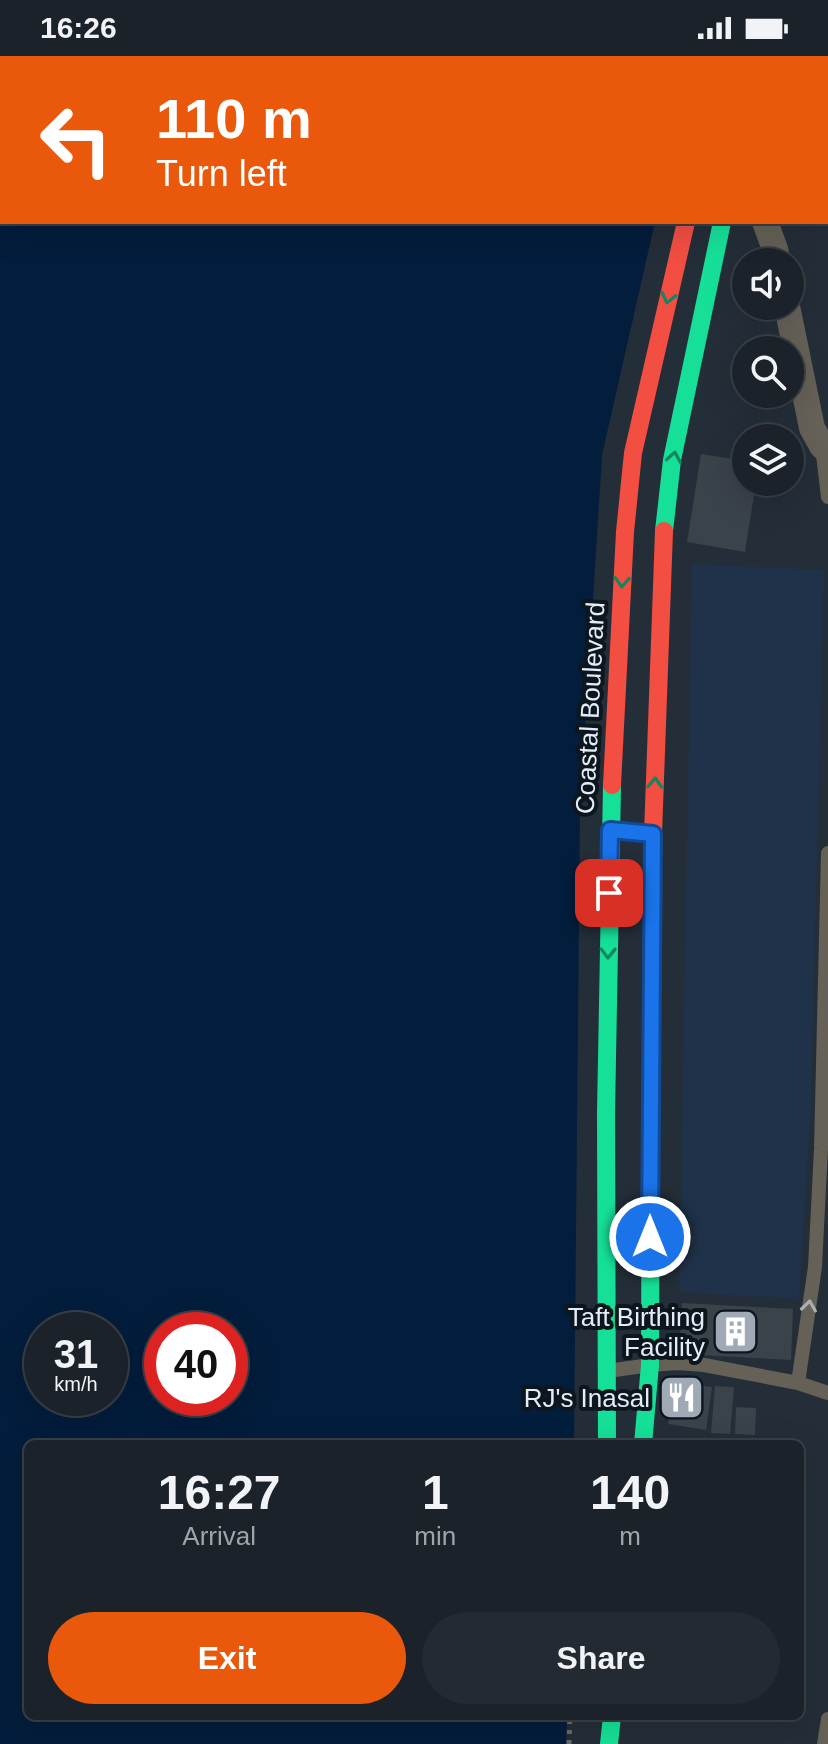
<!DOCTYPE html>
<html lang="en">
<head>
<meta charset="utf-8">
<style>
	:root { --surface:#1b222a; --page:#242a32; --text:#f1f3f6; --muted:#a0a4a8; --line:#393f47; --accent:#ea580c }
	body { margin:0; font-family:Arial,sans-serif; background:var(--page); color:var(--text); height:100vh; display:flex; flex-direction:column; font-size:30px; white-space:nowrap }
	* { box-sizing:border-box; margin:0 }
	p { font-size:26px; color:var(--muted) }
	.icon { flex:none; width:44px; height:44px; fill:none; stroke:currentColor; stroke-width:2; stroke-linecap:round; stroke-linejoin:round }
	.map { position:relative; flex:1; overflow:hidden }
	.side { position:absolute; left:24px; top:1384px; width:780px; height:280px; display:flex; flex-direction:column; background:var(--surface); border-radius:12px; box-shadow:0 8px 32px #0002,0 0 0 2px var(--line) }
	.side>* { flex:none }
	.top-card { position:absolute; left:0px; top:0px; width:828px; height:168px; box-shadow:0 8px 32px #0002,0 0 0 2px var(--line); background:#ea580c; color:#fff; overflow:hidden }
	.buttons { position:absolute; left:732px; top:192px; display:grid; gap:16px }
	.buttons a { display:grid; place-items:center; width:72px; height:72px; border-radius:50%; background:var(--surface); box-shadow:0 8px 32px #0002,0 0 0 2px var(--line); font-size:40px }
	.speed { position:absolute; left:24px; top:1256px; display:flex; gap:16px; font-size:40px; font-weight:700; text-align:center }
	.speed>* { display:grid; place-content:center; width:104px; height:104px; border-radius:50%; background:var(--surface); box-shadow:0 8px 32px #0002,0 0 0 2px var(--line); line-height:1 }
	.speed small { font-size:20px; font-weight:400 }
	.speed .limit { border:12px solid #d22; background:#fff; color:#111 }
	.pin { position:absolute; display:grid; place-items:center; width:68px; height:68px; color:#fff; margin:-34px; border-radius:16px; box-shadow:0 4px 12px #0006 }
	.me { position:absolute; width:88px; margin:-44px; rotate:0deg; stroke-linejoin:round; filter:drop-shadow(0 0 6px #0008) }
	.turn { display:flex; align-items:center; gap:28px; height:168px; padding:0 24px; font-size:36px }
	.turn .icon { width:104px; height:104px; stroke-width:2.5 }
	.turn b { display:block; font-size:56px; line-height:68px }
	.eta { display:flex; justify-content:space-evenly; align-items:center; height:136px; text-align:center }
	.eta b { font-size:48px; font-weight:700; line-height:56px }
	.cta { display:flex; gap:16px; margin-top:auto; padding:16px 24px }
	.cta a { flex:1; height:92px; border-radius:48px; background:var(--accent); color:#fff; font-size:32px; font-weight:700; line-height:92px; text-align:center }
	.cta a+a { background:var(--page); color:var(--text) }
	.status { display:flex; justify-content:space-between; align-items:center; height:56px; padding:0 40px; background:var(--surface); direction:ltr }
	.status svg { height:22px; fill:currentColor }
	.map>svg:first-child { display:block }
	.built { fill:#1f3249 }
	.water { fill:#031d3c; fill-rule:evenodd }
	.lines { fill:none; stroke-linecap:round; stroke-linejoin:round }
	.ferry { stroke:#b8d8fd; stroke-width:2; stroke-dasharray:10 8; stroke-linecap:butt }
	.building { fill:#3a424a }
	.path { stroke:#6b6a66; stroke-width:5; stroke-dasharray:4 6; stroke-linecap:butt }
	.lane { stroke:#656157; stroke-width:14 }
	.street { stroke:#656157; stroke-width:26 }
	.fast { stroke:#16e098; stroke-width:18 }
	.slow { stroke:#ffcf43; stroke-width:18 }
	.jam { stroke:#f24e42; stroke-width:18 }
	.oneway { stroke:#128561 }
	.oneway2 { stroke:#aaaeb1 }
	.route-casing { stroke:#114b97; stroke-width:20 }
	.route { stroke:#1a73e8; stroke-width:14 }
	.labels { text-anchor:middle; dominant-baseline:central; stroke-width:8; stroke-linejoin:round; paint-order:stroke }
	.street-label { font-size:26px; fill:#e2edfa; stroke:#0d151d }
	.poi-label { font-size:26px; fill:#e2edfa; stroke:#0d151d; text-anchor:end }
</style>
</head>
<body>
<div class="status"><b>16:26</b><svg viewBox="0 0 49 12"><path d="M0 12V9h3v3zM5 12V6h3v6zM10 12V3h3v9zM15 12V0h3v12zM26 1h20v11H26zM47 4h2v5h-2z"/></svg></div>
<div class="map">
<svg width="828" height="1688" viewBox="0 0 828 1688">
	<rect width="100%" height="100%" fill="#242e38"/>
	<path class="built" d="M692,508L824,514L811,1049L799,1243L679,1236Z"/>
	<path class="water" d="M0,0H693L692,2H2V166H655L602,399L580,751L574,1388H28V1660H567L566,1688H0ZM42,1274H110V1342H42ZM162,1274H230V1342H162Z"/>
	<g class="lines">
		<path class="ferry" d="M100,2L102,0
			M0,102L2,100"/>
	</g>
	<path class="building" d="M701,398L746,405V426H756L745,496L687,486Z
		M682,1247L793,1253L791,1304L679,1298Z
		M673,1326L712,1331L706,1374L668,1368Z
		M715,1330L734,1331L730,1378L711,1377Z
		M736,1351L756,1352L755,1379L735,1378Z"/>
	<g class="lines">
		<path class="path" d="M826,137L828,138
			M569,1688L570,1660"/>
		<path class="lane" d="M822,390L828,441
			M608,1315L650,1309L678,1307L704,1309L798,1327L828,1337
			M798,1327L815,1211L821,1093L828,797
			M824,1688L828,1663"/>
		<path class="street" d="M765,166L775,193L778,206
			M787,250L812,372L822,390L828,395"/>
		<path class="fast" d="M726,0V2
			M664,475L672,404L722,166
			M607,1388L606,1057L612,729
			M643,1388L650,1309L651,998
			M609,1688L612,1660"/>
		<path class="slow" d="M763,0V2"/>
		<path class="jam" d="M612,729L625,476L633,397L686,166
			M651,998L653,778L664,475"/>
	</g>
	<defs><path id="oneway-chevron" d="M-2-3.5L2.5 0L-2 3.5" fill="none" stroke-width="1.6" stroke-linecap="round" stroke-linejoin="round" transform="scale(2)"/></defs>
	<g class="oneway">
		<use href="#oneway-chevron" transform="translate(668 242) rotate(103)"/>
		<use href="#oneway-chevron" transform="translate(674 401) rotate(-80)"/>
		<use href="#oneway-chevron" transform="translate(622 526) rotate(93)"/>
		<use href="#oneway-chevron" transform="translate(655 727) rotate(-88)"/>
		<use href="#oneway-chevron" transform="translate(608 897) rotate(91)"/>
	</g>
	<use class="oneway2" href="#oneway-chevron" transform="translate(809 1250) rotate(-82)"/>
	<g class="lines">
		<defs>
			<path id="route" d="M609,837L610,774L653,778L650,1181"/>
		</defs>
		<use href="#route" class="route-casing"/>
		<use href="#route" class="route"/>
	</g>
	<defs>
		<symbol id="building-square" viewBox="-11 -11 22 22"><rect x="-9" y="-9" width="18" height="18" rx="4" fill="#a0aab6" stroke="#0d151d"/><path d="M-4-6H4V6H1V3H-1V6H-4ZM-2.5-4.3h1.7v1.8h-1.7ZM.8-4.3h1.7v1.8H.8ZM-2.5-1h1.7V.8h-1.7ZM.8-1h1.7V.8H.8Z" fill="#fff"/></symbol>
		<symbol id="restaurant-square" viewBox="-11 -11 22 22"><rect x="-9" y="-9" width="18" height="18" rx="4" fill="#a0aab6" stroke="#0d151d"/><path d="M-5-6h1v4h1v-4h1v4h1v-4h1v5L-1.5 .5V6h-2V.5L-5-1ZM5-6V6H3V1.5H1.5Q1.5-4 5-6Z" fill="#fff"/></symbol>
	</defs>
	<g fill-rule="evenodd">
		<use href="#building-square" x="710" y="1250" width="51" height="51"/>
		<use href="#restaurant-square" x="656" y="1316" width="51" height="51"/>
	</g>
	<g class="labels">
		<g class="street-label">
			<text transform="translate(590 652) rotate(-87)">Coastal Boulevard</text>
		</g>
		<g class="poi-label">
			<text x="705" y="1261">Taft Birthing<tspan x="705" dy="30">Facility</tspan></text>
			<text x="650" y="1342">RJ's Inasal</text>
		</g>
	</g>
</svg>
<div class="buttons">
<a><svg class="icon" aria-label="sound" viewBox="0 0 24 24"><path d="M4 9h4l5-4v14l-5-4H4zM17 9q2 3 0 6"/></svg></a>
<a><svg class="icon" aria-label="search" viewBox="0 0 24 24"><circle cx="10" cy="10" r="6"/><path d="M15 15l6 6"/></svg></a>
<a><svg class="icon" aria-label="layers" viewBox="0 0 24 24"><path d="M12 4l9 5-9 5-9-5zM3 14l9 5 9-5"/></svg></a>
</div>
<div class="speed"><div>31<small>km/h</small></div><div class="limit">40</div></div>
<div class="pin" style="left:609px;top:837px;background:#d93025"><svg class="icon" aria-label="arrive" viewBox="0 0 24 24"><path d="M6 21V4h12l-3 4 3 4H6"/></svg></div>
<svg class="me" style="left:650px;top:1181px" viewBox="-20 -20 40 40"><circle r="17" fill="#1a73e8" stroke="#fff" stroke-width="3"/><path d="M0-11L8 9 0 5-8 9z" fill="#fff"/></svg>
<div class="top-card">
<div class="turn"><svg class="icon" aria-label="left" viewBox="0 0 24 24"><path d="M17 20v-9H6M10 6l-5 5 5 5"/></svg><div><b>110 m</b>Turn left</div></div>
</div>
<section class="side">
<div class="eta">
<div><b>16:27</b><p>Arrival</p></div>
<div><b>1</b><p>min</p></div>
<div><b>140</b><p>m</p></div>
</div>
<div class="cta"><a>Exit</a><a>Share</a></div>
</section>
</div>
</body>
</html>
